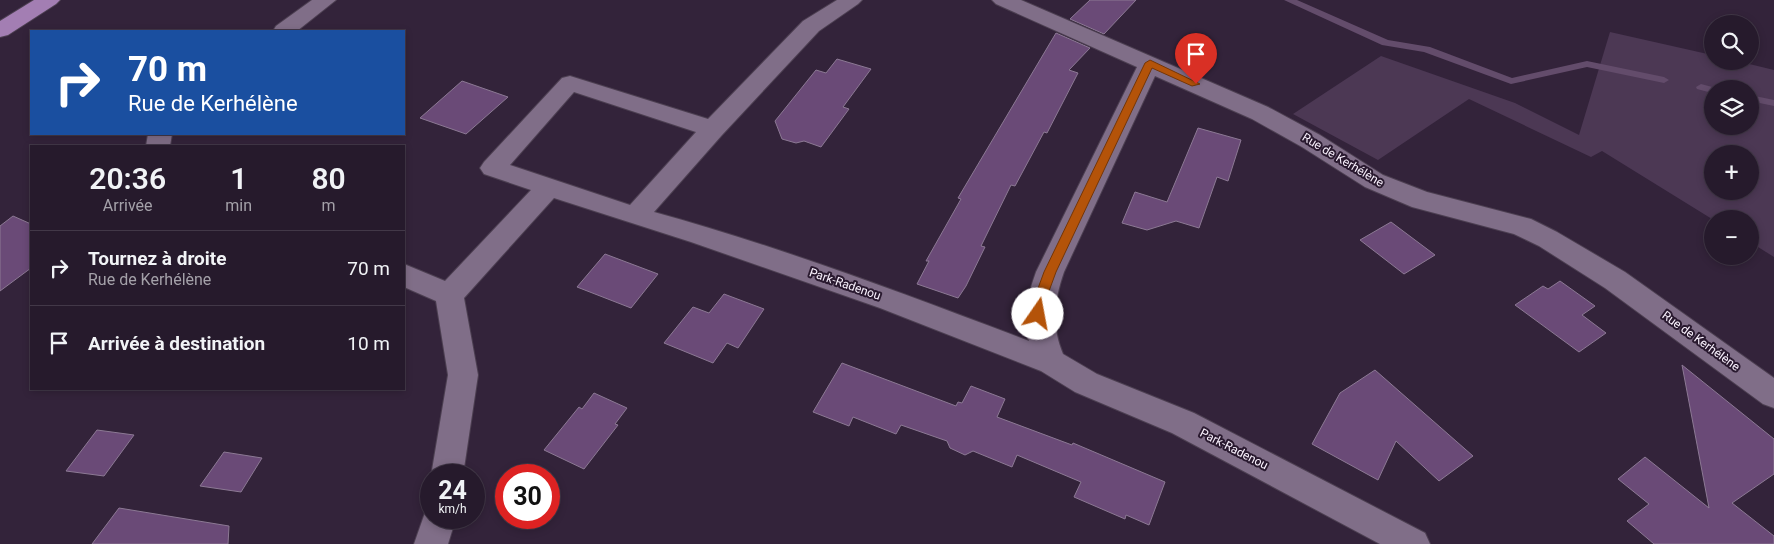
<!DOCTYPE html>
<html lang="fr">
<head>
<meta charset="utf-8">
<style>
	:root { --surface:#261a2c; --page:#2e2334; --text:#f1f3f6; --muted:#a4a1a9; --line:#423848 }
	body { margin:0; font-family:Roboto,sans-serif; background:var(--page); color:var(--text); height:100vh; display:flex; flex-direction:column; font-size:19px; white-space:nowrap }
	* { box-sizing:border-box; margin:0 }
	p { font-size:16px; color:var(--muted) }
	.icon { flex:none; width:28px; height:28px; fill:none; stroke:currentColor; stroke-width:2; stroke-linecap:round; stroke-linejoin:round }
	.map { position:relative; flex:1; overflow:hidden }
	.details { position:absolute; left:30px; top:145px; width:375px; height:245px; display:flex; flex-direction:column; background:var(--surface); border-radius:0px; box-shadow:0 2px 8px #0003,0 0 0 1px var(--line) }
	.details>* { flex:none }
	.guide { position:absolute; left:30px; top:30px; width:375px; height:105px; border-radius:0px; box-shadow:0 2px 8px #0003,0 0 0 1px var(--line); background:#1a4fa0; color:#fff; overflow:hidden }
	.tools { position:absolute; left:1704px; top:15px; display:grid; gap:10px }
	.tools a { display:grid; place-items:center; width:55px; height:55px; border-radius:50%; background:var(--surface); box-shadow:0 2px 8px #0003,0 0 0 1px var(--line); font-size:25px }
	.speed { position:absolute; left:420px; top:464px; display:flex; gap:10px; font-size:25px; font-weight:700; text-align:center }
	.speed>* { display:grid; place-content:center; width:65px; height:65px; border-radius:50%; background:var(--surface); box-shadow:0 2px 8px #0003,0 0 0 1px var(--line); line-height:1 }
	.speed small { font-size:12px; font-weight:400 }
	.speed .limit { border:8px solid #d22; background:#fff; color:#111 }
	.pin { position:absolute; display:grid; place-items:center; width:42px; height:42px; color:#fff; margin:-51px -21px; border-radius:50% 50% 50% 0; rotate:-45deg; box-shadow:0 0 5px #0007 }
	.pin .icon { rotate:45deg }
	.me { position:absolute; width:55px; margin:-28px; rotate:12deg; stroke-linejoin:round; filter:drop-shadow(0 0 4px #0008) }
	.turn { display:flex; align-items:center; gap:18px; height:105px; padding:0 15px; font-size:22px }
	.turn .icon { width:65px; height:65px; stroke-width:2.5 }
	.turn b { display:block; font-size:35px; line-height:42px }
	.eta { display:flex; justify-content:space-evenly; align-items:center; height:85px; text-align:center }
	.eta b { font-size:30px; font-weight:600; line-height:35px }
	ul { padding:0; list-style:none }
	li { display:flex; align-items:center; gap:15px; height:75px; padding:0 15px; border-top:1px solid var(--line) }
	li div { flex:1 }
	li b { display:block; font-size:19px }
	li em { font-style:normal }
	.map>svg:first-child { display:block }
	.green { fill:#4c3854; fill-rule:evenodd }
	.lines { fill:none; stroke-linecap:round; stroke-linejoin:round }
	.stream { fill:#634c6b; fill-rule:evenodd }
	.building { fill:#6a4a77; stroke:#8c7994 }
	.street-casing { stroke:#4c3f51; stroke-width:2 }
	.primary-casing { stroke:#4c3f51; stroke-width:2 }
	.street { fill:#806e88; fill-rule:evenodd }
	.primary { fill:#a37eb3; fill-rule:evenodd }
	.route { fill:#b45309; stroke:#753606 }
	.labels { text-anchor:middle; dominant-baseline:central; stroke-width:4; stroke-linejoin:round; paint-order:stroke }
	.street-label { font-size:12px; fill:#faf2fe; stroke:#29192f }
</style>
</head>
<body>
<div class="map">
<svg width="1774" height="544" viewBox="0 0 1774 544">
	<rect width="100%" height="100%" fill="#33233a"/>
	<path class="green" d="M1610,32L1712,55V61H1737L1774,70V257L1750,242V219H1712L1602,151L1591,157L1469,99L1378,160L1293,114L1381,56L1515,103L1579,135ZM1712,89H1750V126H1712ZM1712,154H1750V191H1712Z"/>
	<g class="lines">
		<path class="stream" d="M1284,0H1297L1388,40L1430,47L1512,78L1587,61L1664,77L1669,80L1664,83L1587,67L1511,84L1424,52L1382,45Z
			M1701,84L1716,88V89H1712V93L1697,89L1696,87Z
			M1750,95L1774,100V106L1750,101Z"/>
	</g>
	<path class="building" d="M1090,0H1136L1104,34L1070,19Z
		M1056,33L1090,48L1069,70L1078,73L1047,133L1044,132L1015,186L1011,185L981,246L985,247L966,286L958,298L917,284L929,261H926L961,199L958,198Z
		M837,59L871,69L843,107L849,109L821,147L804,141L796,143L782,139L775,121L816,70L826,73Z
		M462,81L508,97L466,134L420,118Z
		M1198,128L1241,140L1228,181L1217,177L1199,228L1176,221L1147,230L1122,223L1135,192L1167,202Z
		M13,216L31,224V268L0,291V226Z
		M1391,222L1435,255L1404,274L1360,240Z
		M605,254L658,274L631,308L577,287Z
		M1560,281L1595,306L1582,315L1606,333L1579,352L1515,305L1543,286L1548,289Z
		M724,294L764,309L738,348L727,343L713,363L664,343L693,307L709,313Z
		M842,363L956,406L958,402L962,403L971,386L1005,399L997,417L1072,445L1073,443L1165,482L1149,525L1126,515L1125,519L1074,497L1081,482L1017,455L1012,467L973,451L965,455L950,448L947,441L901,425L896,434L853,417L849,426L813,412Z
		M1682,365L1774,439V474L1732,503L1774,536V544H1654L1627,521L1649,504L1618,479L1645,457L1709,508Z
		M1375,370L1473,456L1439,481L1396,441L1378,480L1312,444L1340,393Z
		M594,393L627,408L615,424L618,425L584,469L544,450L579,407L582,409Z
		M97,430L134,435L104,476L66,471Z
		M224,452L262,458L241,492L200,486Z
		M119,508L229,526L228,544H92Z"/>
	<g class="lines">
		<defs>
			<path id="street" d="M312,0H336L297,31H273L276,26Z
				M837,0H862L858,4L819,31L722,135L654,212C781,247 905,294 1029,341C1021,317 1028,295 1036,272L1137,67L996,4L992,0H1021L1268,107L1320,135L1383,175L1427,192L1531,219L1557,232L1625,272L1774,378V408L1763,404L1605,288L1539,246L1514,234L1412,207L1365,187L1302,147L1252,119L1155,76L1064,272C1054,301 1051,325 1063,354L1097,374L1194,413L1425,533L1430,544H1380L1172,433L1075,392L1041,371L880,308L691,242L554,198L464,298L478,375L463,475L431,476L448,375L436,301L404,287V264L445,281L531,190L484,174L480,168L484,162L562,78L570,76L708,119L803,21ZM574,92L696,132L630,205L510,165Z
				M148,134H172L170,146H146Z
				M431,506V518H456L448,544H414L427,507Z"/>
			<path id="primary" d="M34,0H60L56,4L8,35L0,37V21Z"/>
		</defs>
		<use href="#street" class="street-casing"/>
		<use href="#primary" class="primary-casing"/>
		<use href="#street" class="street"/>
		<use href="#primary" class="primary"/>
	</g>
	<path class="route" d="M1150,60L1200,84L1192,86L1152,68L1056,272L1045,302L1042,318H1034L1033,302L1044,272L1145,63Z"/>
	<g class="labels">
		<g class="street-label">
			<text transform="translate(1343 160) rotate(31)">Rue de Kerhélène</text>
			<text transform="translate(845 284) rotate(19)">Park-Radenou</text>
			<text transform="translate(1701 341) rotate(36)">Rue de Kerhélène</text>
			<text transform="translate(1234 449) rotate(27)">Park-Radenou</text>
		</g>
	</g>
</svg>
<div class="tools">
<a><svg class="icon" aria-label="search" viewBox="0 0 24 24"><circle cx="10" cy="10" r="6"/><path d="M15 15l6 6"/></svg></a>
<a><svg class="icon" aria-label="layers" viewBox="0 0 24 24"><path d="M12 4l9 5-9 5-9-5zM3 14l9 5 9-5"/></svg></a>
<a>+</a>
<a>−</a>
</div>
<div class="speed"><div>24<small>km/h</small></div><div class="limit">30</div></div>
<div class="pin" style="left:1196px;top:84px;background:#d93025"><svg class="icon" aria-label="arrive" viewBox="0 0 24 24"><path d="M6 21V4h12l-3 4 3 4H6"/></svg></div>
<svg class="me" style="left:1038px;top:314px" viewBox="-20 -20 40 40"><circle r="19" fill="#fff"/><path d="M0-13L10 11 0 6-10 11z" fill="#b45309"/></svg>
<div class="guide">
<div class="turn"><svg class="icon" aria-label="right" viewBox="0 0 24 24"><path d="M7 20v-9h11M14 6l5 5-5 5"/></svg><div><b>70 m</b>Rue de Kerhélène</div></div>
</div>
<section class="details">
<div class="eta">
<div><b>20:36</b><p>Arrivée</p></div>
<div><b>1</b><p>min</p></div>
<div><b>80</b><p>m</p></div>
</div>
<ul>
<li><svg class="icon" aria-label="right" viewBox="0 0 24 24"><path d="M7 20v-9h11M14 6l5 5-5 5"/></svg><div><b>Tournez à droite</b><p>Rue de Kerhélène</p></div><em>70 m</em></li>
<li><svg class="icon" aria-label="arrive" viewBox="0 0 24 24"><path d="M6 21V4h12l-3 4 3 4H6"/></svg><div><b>Arrivée à destination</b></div><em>10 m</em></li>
</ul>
</section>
</div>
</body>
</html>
